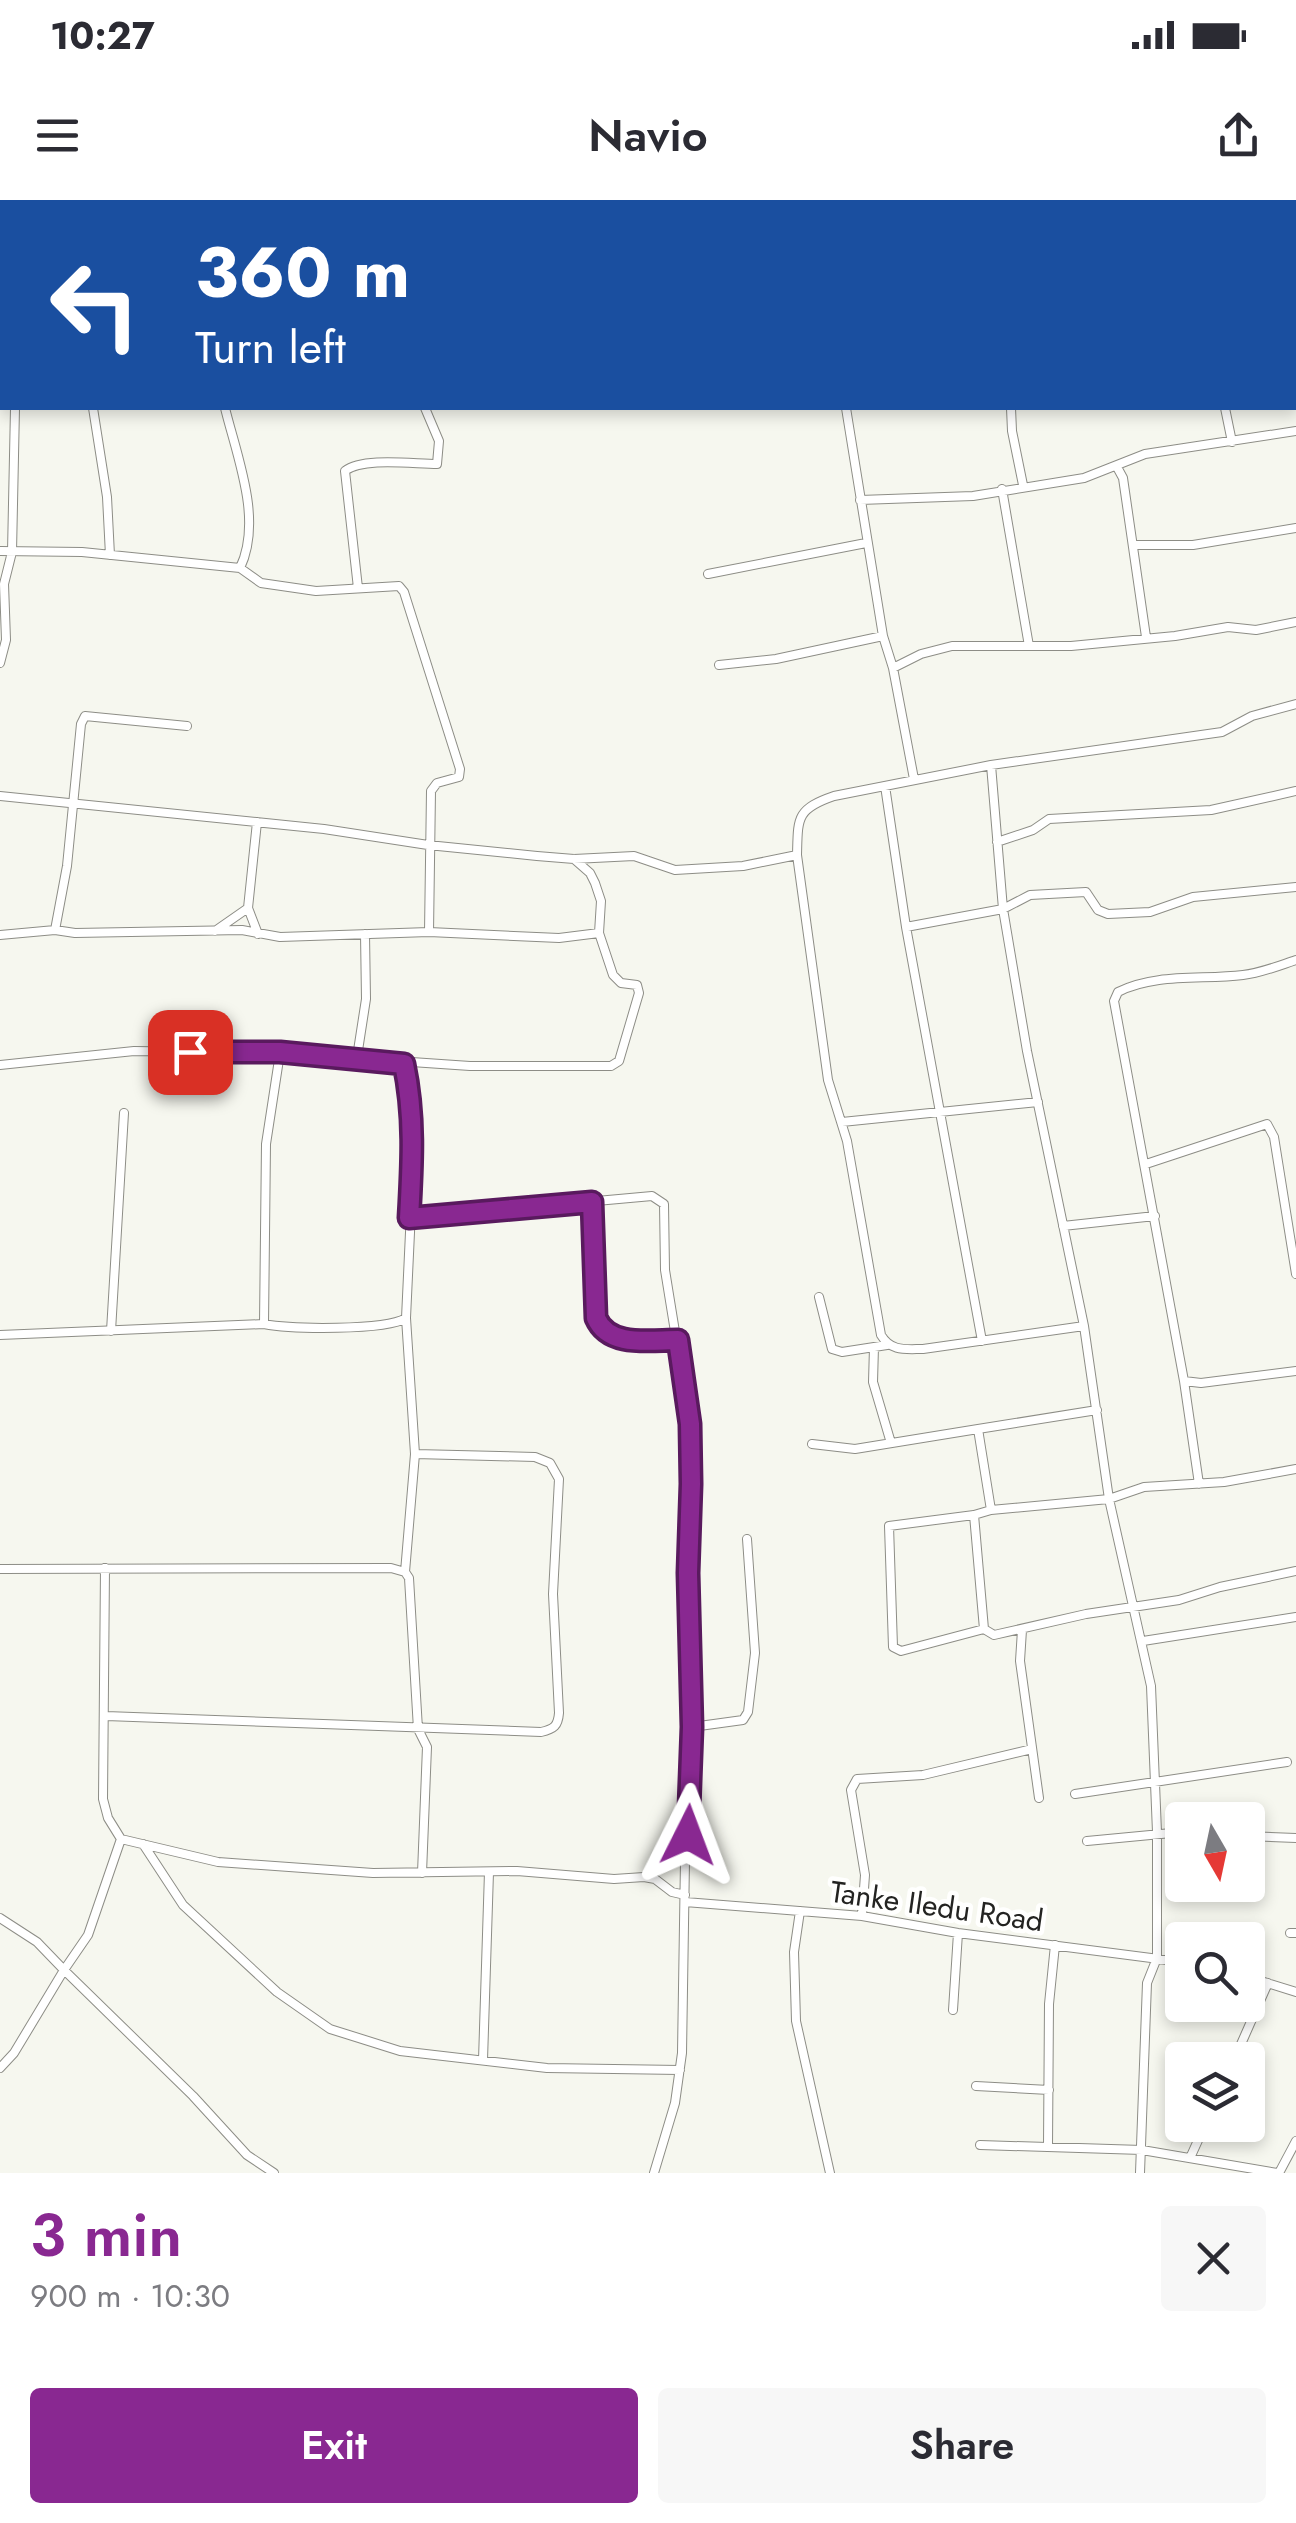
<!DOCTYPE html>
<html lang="en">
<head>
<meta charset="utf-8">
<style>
	:root { --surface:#fff; --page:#f7f7f7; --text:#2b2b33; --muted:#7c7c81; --accent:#892891 }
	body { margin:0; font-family:Jost,sans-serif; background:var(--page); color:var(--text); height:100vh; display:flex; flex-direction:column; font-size:38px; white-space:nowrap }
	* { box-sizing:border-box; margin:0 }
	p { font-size:32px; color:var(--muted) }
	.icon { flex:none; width:55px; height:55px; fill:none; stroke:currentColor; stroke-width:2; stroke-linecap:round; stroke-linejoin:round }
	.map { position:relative; height:1973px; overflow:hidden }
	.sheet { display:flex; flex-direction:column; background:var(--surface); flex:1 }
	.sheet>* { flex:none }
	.banner { position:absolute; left:0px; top:0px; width:1298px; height:210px; box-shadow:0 5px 15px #0003; background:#1a4fa0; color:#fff; overflow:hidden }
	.needle { width:65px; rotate:171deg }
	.fabs { position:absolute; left:1165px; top:1602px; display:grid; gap:20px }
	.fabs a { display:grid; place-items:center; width:100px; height:100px; border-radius:10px; background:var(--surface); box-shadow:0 5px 15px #0003; font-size:50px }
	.pin { position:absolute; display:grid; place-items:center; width:85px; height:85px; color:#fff; margin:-42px; border-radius:20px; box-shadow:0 5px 15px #0006 }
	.me { position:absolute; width:110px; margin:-55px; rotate:3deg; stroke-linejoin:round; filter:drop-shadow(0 0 8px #0008) }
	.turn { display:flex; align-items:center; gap:35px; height:210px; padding:0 30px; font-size:45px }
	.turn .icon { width:130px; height:130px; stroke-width:2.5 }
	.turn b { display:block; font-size:70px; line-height:85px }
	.round { display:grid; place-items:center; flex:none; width:105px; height:105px; border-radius:10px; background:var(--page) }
	.summary { display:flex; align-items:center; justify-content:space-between; height:170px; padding:0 30px }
	h1 { font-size:60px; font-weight:600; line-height:75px; color:var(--accent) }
	.primary-button { display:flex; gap:20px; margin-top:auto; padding:20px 30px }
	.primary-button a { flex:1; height:115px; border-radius:10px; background:var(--accent); color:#fff; font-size:40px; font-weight:600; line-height:115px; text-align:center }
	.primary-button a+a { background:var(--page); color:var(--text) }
	.status { display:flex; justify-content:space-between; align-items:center; height:70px; padding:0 50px; background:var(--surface); direction:ltr }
	.status svg { height:28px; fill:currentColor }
	header { display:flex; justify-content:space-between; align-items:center; height:130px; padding:0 30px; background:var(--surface); font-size:45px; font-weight:600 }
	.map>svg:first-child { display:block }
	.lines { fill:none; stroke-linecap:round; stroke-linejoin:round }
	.minor-casing { stroke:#8d8d86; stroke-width:10 }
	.minor { stroke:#fff; stroke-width:8 }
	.route-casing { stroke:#591a5e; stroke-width:25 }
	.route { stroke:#892891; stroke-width:18 }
	.labels { text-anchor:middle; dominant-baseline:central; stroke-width:9; stroke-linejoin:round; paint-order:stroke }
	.street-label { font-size:30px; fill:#232321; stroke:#fffffe }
</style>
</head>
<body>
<div class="status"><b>10:27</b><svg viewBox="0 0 49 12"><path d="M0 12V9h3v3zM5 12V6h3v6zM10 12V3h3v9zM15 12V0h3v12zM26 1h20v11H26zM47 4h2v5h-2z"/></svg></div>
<header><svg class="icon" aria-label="menu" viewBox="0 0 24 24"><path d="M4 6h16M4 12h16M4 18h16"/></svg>Navio<svg class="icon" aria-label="share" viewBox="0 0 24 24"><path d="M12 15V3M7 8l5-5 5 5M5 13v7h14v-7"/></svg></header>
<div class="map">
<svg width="1296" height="1973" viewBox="0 0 1296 1973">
	<rect width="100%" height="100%" fill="#f6f7ef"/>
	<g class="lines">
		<defs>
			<path id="minor" d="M58,0V2
				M153,0L155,2
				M666,0L667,2
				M806,0L807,2
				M998,0L999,2
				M1102,0V2
				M697,2L705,0
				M1015,2L1019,0
				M1295,14H1296
				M0,151H2
				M93,208L107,297L110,355
				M225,208C237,257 263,320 240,368
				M846,208L883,436L893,468L914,579
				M1011,208L1012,231L1023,285
				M1225,208L1232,242
				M1117,267L1123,278L1146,437
				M1002,289L1029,446
				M860,300L973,296L1084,278L1145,254L1296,231
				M1134,345H1193L1296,328
				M0,351L82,352L240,368L261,383L316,391L399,386L404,392L460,569L459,577L437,583L431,591L429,732
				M708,374L866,343
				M358,388L345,271C363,257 413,264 437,264L439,241L425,208
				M0,463L6,440L4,384L12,352L15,208
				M719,465L776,459L883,436
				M893,468L921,454L952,446H1071L1175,436L1228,427L1256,430L1296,422
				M991,565L1003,709L1027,851L1084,1126L1109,1299L1151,1486L1157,1632V1758L1147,1783L1140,1973
				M885,586L906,727L982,1141
				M0,596L324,629L428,645L537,656L574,659L634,656L675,670L743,666L797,655
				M257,622L248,708L258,734
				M997,642L1033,630L1049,619L1211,610L1296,591
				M906,727L1003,709L1030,695L1086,692L1098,710L1108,714L1150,712L1193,697L1296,687
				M55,730L67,666L81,524L85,516L187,526
				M215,731L248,708
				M0,735L55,730L75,733L242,730L280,737L429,732L559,738L599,733
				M1296,760C1278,766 1261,773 1243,775C1202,780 1155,773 1118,792L1114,801L1184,1181L1201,1183L1296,1171
				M357,857L366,799L365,734
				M0,865L134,851L280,853L470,866H611L619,861L639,793L637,785L621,783L613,775L599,733L601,701L595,683L590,673L574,659
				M842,922L1038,902
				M1146,964L1267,924L1274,937L1296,1074
				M592,1002L596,1118C609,1148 649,1140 678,1140
				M409,1018L652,996L664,1004L665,1070L690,1224L691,1284L688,1373L692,1439L691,1610L685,1660L682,1853L675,1903L654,1973
				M1063,1026L1155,1016
				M819,1097L832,1149L842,1152L887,1145
				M264,1124L266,944L280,853
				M1084,1126L923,1149C906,1149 891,1152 881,1135L847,941L828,880L797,655C798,618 796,609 834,596L991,565L1222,532L1252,516L1296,504
				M111,1131L124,913
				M0,1135L264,1124C290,1129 385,1131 406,1118L414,947L412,901L404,864
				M874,1147L873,1182L891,1243
				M1184,1181L1199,1284
				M978,1229L1097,1210
				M812,1244L855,1249L978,1229L991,1310L1109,1299L1144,1287L1224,1282L1296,1269
				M974,1315L984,1429L994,1435L1086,1414L1179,1400L1220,1387L1296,1371
				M105,1368L103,1599L108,1618L121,1639L218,1662L373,1673L517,1671L614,1679L644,1677L655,1679L672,1692L685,1695
				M0,1369L391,1368L405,1372L409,1378L418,1529L427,1547L422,1673
				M405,1372L415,1254L406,1118
				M984,1429L901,1451L893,1447L889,1326L974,1315L991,1310
				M1022,1430L1020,1461L1039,1598
				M1143,1441L1296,1417
				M106,1516L541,1532C554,1529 558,1526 559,1513L553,1394L559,1279L550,1263L535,1257L415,1254
				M692,1527L743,1520L748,1512L755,1453L747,1339
				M1075,1594L1287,1562
				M1248,1636L1296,1638
				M1087,1641L1182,1632
				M143,1644L183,1705L277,1792L330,1829L400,1851L547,1868L680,1870
				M685,1702L862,1716L958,1733L1182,1762
				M800,1711L794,1752L796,1821L830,1973
				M862,1716L865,1675L851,1590L857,1579L923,1575L1032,1549
				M0,1718L37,1742L64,1770L88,1735L121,1639
				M1290,1733H1296
				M1248,1777L1296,1792
				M953,1810L958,1733
				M483,1860L489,1672
				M1234,1860L1268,1783
				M0,1868L14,1853L64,1770L193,1896L247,1955L274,1973
				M976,1886L1049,1890
				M980,1945L1142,1950L1277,1973
				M1048,1947L1049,1804L1055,1745
				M1190,1958L1205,1925
				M1279,1973L1296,1941"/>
		</defs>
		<use href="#minor" class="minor-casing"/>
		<use href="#minor" class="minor"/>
	</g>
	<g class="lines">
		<defs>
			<path id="route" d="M190,852H280L404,864C415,916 412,965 409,1018L592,1002L596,1118C609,1148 650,1140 678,1140L690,1224L691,1284L688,1373L692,1527L688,1635"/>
		</defs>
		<use href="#route" class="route-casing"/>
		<use href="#route" class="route"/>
	</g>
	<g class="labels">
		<g class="street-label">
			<text transform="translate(937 1706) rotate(8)">Tanke Iledu Road</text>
		</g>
	</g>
</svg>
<div class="fabs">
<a><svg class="needle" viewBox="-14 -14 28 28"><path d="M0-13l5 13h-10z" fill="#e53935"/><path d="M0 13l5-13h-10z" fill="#7c7c81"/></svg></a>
<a><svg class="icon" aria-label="search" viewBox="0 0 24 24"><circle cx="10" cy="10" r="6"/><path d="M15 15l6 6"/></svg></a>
<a><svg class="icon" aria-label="layers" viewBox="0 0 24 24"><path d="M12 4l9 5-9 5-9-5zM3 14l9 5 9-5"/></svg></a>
</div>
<div class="pin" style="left:190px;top:852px;background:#d93025"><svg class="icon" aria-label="arrive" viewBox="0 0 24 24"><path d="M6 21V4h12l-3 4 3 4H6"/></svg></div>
<svg class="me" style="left:688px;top:1635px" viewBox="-20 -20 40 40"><path d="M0-17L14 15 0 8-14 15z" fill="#892891" stroke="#fff" stroke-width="4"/></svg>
<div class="banner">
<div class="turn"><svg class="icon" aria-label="left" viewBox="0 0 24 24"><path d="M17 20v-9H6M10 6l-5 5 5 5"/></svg><div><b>360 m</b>Turn left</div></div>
</div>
</div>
<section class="sheet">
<div class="summary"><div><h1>3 min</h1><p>900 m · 10:30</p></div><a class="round"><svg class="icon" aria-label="close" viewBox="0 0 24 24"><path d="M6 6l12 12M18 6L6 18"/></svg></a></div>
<div class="primary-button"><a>Exit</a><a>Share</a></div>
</section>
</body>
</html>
